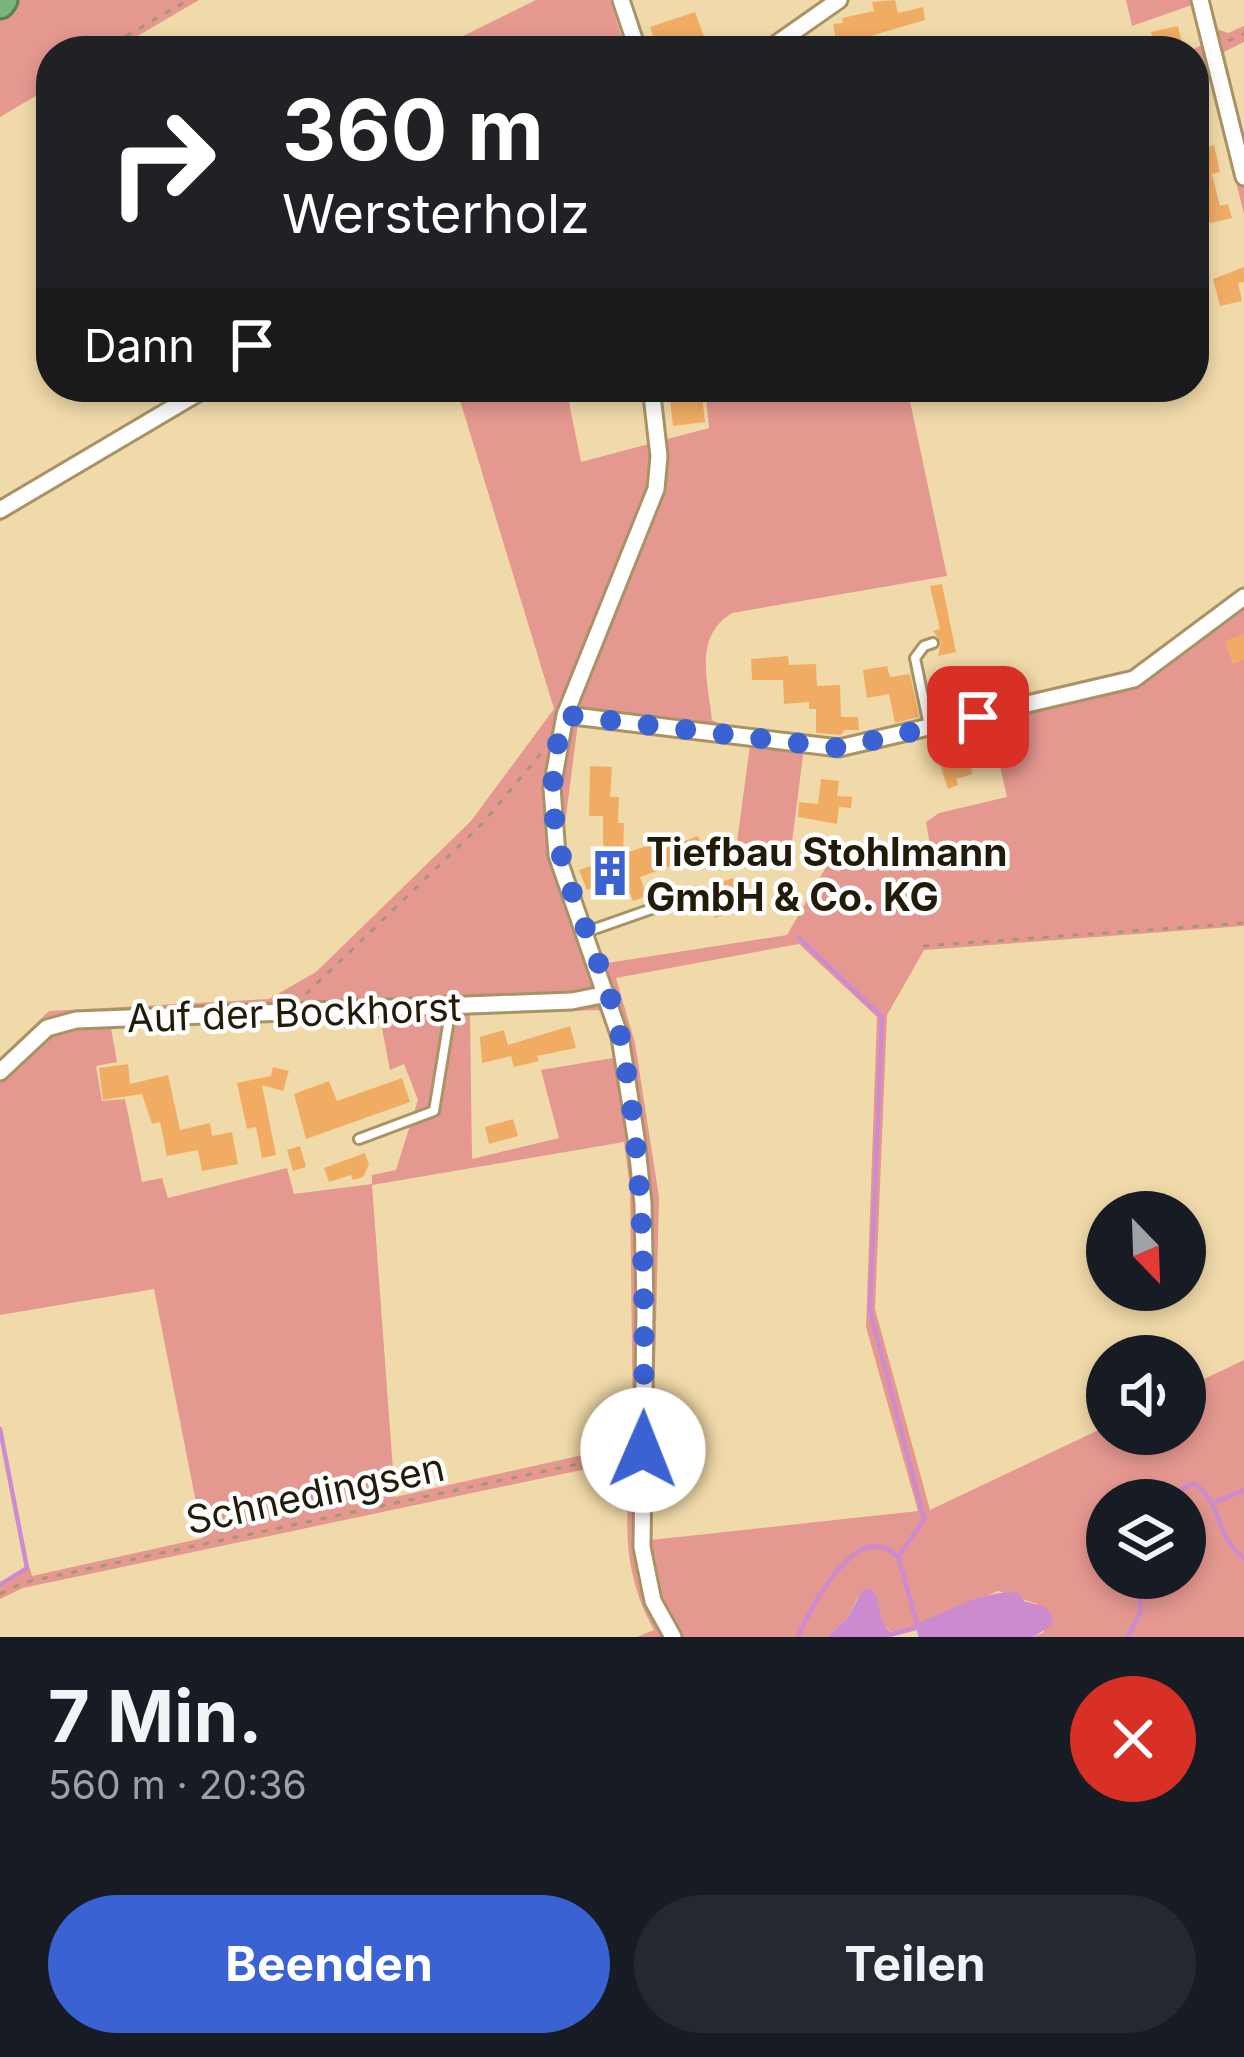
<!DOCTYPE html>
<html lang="de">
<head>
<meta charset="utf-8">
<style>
	:root { --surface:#171b24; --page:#242831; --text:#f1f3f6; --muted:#9ea1a6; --accent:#3a62d3 }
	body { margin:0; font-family:Inter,sans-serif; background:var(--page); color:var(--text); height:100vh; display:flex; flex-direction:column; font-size:45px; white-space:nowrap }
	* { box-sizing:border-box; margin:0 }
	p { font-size:39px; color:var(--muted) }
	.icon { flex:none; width:66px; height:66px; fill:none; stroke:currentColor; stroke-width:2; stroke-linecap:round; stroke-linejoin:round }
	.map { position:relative; height:1637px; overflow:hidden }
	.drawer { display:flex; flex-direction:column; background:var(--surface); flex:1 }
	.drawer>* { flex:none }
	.guide { position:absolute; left:36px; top:36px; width:1173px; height:366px; border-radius:48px; box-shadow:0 6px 18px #0003; background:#202124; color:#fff; overflow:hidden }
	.needle { width:78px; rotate:157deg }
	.fabs { position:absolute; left:1086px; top:1191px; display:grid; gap:24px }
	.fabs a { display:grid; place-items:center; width:120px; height:120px; border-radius:50%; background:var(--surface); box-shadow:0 6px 18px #0003; font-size:60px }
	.pin { position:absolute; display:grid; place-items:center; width:102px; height:102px; color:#fff; margin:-51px; border-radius:24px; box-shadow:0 6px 18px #0006 }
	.me { position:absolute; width:132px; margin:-66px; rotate:1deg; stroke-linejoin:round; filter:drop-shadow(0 0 9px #0008) }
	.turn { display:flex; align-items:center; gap:42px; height:252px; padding:0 48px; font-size:54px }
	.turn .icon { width:156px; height:156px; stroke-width:2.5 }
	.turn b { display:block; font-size:84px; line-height:102px }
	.then { display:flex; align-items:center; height:114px; padding:0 48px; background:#0003; gap:24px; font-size:45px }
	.round { display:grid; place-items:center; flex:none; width:126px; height:126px; border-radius:63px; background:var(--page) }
	.headline { display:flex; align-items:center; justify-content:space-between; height:204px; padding:0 48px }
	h1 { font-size:72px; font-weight:700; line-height:90px }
	.primary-button { display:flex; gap:24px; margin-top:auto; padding:24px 48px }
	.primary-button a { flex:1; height:138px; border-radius:72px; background:var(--accent); color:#fff; font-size:48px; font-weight:700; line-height:138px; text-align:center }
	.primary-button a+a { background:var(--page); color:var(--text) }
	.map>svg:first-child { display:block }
	.green { fill:#e59890; fill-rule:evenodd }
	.water { fill:#cd8bcf }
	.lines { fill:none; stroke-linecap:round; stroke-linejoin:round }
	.stream { stroke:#cd8bcf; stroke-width:4.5 }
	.building { fill:#f1ac64 }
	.service-casing { stroke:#a89365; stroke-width:14 }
	.minor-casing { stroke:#a89365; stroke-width:21 }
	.motorway-casing { stroke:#5a7e53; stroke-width:33 }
	.path { stroke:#a79670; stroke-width:3; stroke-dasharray:6 9; stroke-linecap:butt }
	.service { stroke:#fff; stroke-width:8 }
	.minor { stroke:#fff; stroke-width:15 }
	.motorway { stroke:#78b47b; stroke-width:27 }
	.route { stroke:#3a62d3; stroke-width:21; stroke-dasharray:0 37.8 }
	.labels { text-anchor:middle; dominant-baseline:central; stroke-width:9; stroke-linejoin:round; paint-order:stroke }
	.poi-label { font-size:39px; font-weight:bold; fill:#231b09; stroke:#fefefe; text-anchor:start }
	.street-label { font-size:39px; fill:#231b09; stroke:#fefefe }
</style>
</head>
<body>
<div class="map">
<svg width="1244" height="1637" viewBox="0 0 1244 1637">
	<rect width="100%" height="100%" fill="#f1daaa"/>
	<path class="green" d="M0,0H199L112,51H51V87L0,117Z
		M536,0H610L626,51H433Z
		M1126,0H1191L1192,5L1132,26Z
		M1244,26V42L1224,52L1244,136V214L1208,68L1194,65V51H1189L1202,45L1217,29L1228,33Z
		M188,387H228L0,522V498Z
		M456,387H566L581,462L709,428L705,387H907L947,576L732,613C693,637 708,680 712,720L751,738L804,747L791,850L737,842L751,738L578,723L561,855L601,964L787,935L833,855L932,857L926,822L939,813L1007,797L989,719L1145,666L1244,586V926L924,950L887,1015L875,1309L930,1510L1107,1426V1434H1185V1388L1244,1360V1637H1033L1044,1632L1037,1604L998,1591L916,1627L891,1632L858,1597L848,1617L827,1637H637L654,1630C625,1578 623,1526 632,1468L624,1461L23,1588L0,1599V1582L30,1568L32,1576L203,1538L154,1289L0,1315V1058L49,1011L269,999L316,972L471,821L554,709ZM799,944L877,1017L866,1327L918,1511L651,1540L659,1197L635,1043L616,978ZM598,1010L607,1017L613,1058L541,1070L559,1138L472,1159L470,1015ZM380,1018L390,1070L404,1064L418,1100L396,1170L372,1175V1184L294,1194L287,1168L168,1198L162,1178L142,1182L125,1099L102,1101L96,1066L117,1062L111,1028ZM624,1142L630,1188L633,1434L623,1446L395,1497L372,1185ZM1107,1500H1185V1578H1107Z"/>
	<path class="water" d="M870,1588C883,1598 875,1620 891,1632C933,1623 975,1588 1019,1593L1024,1601L1045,1607L1053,1617L1051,1626L1033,1637H920L917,1630L891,1637H827L848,1617L862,1591Z"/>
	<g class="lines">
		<path class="stream" d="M799,938L882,1017L870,1310L924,1519L898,1557
			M0,1429L27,1568L0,1585
			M1160,1500L1194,1483C1225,1506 1213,1535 1244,1558
			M1216,1502L1244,1490
			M1185,1515L1187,1514
			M798,1637C811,1607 858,1515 898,1557L921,1637
			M1128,1637L1141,1611L1138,1578"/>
	</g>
	<path class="building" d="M895,0L898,13L923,7L925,20L867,37L870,51H838L833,24L843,23L842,18L874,11L872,2Z
		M695,12L704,37L678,45L675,38L656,45L650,27Z
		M1178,26L1183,48L1156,51L1151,32Z
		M1214,145L1220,172L1212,174L1220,206L1228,204L1232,218L1210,223L1194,170V150Z
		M1244,267V282L1238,283L1242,301L1220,306L1213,279Z
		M702,395L705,422L673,426L670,399Z
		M942,584L956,652L938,656L941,642L933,631L940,629L930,586Z
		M1244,634V660L1233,664L1225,641Z
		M788,656L789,665L816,664L817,686L840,685L841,717H858L859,730H845L841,735L816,733V709H809V702L784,704L783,680H752L751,659Z
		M887,666L890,677L910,674L919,717L895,723L889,694L867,698L863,670Z
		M971,754L972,774L956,779L958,785L948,789L941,768L944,763Z
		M590,766L612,767L610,797H619L618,823H624L623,854L661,841L663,849L698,836L705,854L640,877L647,896L633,901L628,888L612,894L607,883L587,890L579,870L609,860L603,843V816H589Z
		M821,779L839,781L837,796L852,797L851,808L839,807L837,824L798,817L799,802L818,804Z
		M733,878L743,909L715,918L705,887Z
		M570,1026L576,1048L537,1056L539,1061L514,1067L511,1056L482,1063L480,1037L504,1030L508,1045Z
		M128,1064L130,1084L168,1075L180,1130L210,1123L212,1136L232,1132L238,1164L202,1171L198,1150L167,1156L160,1122L152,1124L142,1094L103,1100L99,1068Z
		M273,1067L289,1071L283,1091L262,1085L276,1155L262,1158L256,1127L247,1129L237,1083L271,1076Z
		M402,1078L410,1102L306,1139L294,1094L329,1081L337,1101Z
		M513,1119L518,1136L489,1144L485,1127Z
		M300,1146L306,1167L293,1171L287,1150Z
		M365,1153L369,1165L363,1177L353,1180L351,1175L329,1182L324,1168Z"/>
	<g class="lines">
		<defs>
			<path id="service" d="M929,726L915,658L924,646L933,643
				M586,932L680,899
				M359,1139L434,1111L451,1007"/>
			<path id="minor" d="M621,0L638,51
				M1200,0L1244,177
				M766,51L839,0
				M651,387L659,456L656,489L565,715L552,788L557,855L620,1037L636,1138L643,1203L645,1310L642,1547L653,1601L673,1637
				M0,510L208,387
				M565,715L839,748L1134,679L1244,597
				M0,1072L47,1028L76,1020L572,1001L607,994"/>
			<path id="motorway" d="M0,4L3,0"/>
		</defs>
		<use href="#service" class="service-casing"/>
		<use href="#minor" class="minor-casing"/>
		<use href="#motorway" class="motorway-casing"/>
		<path class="path" d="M1228,41L1244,34
			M100,51L188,0
			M923,946L1244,923
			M306,994L483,823L542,752
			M0,1594L22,1583L629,1453"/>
		<use href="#service" class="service"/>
		<use href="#minor" class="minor"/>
		<use href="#motorway" class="motorway"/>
	</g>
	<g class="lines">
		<path class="route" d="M643,1450C645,1315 646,1183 623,1050C602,928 523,848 565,715L839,748L978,717"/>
	</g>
	<defs>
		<symbol id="building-bare" viewBox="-9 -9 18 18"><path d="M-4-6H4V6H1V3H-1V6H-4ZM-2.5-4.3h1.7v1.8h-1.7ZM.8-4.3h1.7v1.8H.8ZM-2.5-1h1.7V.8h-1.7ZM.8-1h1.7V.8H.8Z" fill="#3a62d3" stroke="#fefefe" stroke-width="2.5" paint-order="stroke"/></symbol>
	</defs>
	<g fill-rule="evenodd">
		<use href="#building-bare" x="577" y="840" width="66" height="66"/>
	</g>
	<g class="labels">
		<g class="poi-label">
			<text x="646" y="851">Tiefbau Stohlmann<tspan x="646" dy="45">GmbH &amp; Co. KG</tspan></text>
		</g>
		<g class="street-label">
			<text transform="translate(294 1012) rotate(-2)">Auf der Bockhorst</text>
			<text transform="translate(315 1493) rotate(-12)">Schnedingsen</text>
		</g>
	</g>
</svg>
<div class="fabs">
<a><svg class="needle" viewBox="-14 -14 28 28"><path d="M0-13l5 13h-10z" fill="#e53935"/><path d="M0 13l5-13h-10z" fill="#9ea1a6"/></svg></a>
<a><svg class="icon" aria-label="sound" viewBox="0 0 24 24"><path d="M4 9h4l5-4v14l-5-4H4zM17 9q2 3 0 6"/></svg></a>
<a><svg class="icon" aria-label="layers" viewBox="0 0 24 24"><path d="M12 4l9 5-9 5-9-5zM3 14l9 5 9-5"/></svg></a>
</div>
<div class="pin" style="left:978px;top:717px;background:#d93025"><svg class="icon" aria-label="arrive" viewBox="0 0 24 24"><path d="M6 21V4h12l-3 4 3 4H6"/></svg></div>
<svg class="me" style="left:643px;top:1450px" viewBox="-20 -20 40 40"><circle r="19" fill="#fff"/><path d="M0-13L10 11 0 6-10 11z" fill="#3a62d3"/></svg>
<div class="guide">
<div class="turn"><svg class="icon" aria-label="right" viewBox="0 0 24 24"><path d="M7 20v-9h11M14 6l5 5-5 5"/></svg><div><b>360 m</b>Wersterholz</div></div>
<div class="then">Dann<svg class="icon" aria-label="arrive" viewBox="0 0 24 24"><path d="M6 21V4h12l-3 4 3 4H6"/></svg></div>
</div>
</div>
<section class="drawer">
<div class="headline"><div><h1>7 Min.</h1><p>560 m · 20:36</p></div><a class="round" style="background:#d93025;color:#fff"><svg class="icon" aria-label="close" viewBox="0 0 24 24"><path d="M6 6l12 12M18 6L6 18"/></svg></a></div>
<div class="primary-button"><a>Beenden</a><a>Teilen</a></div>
</section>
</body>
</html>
